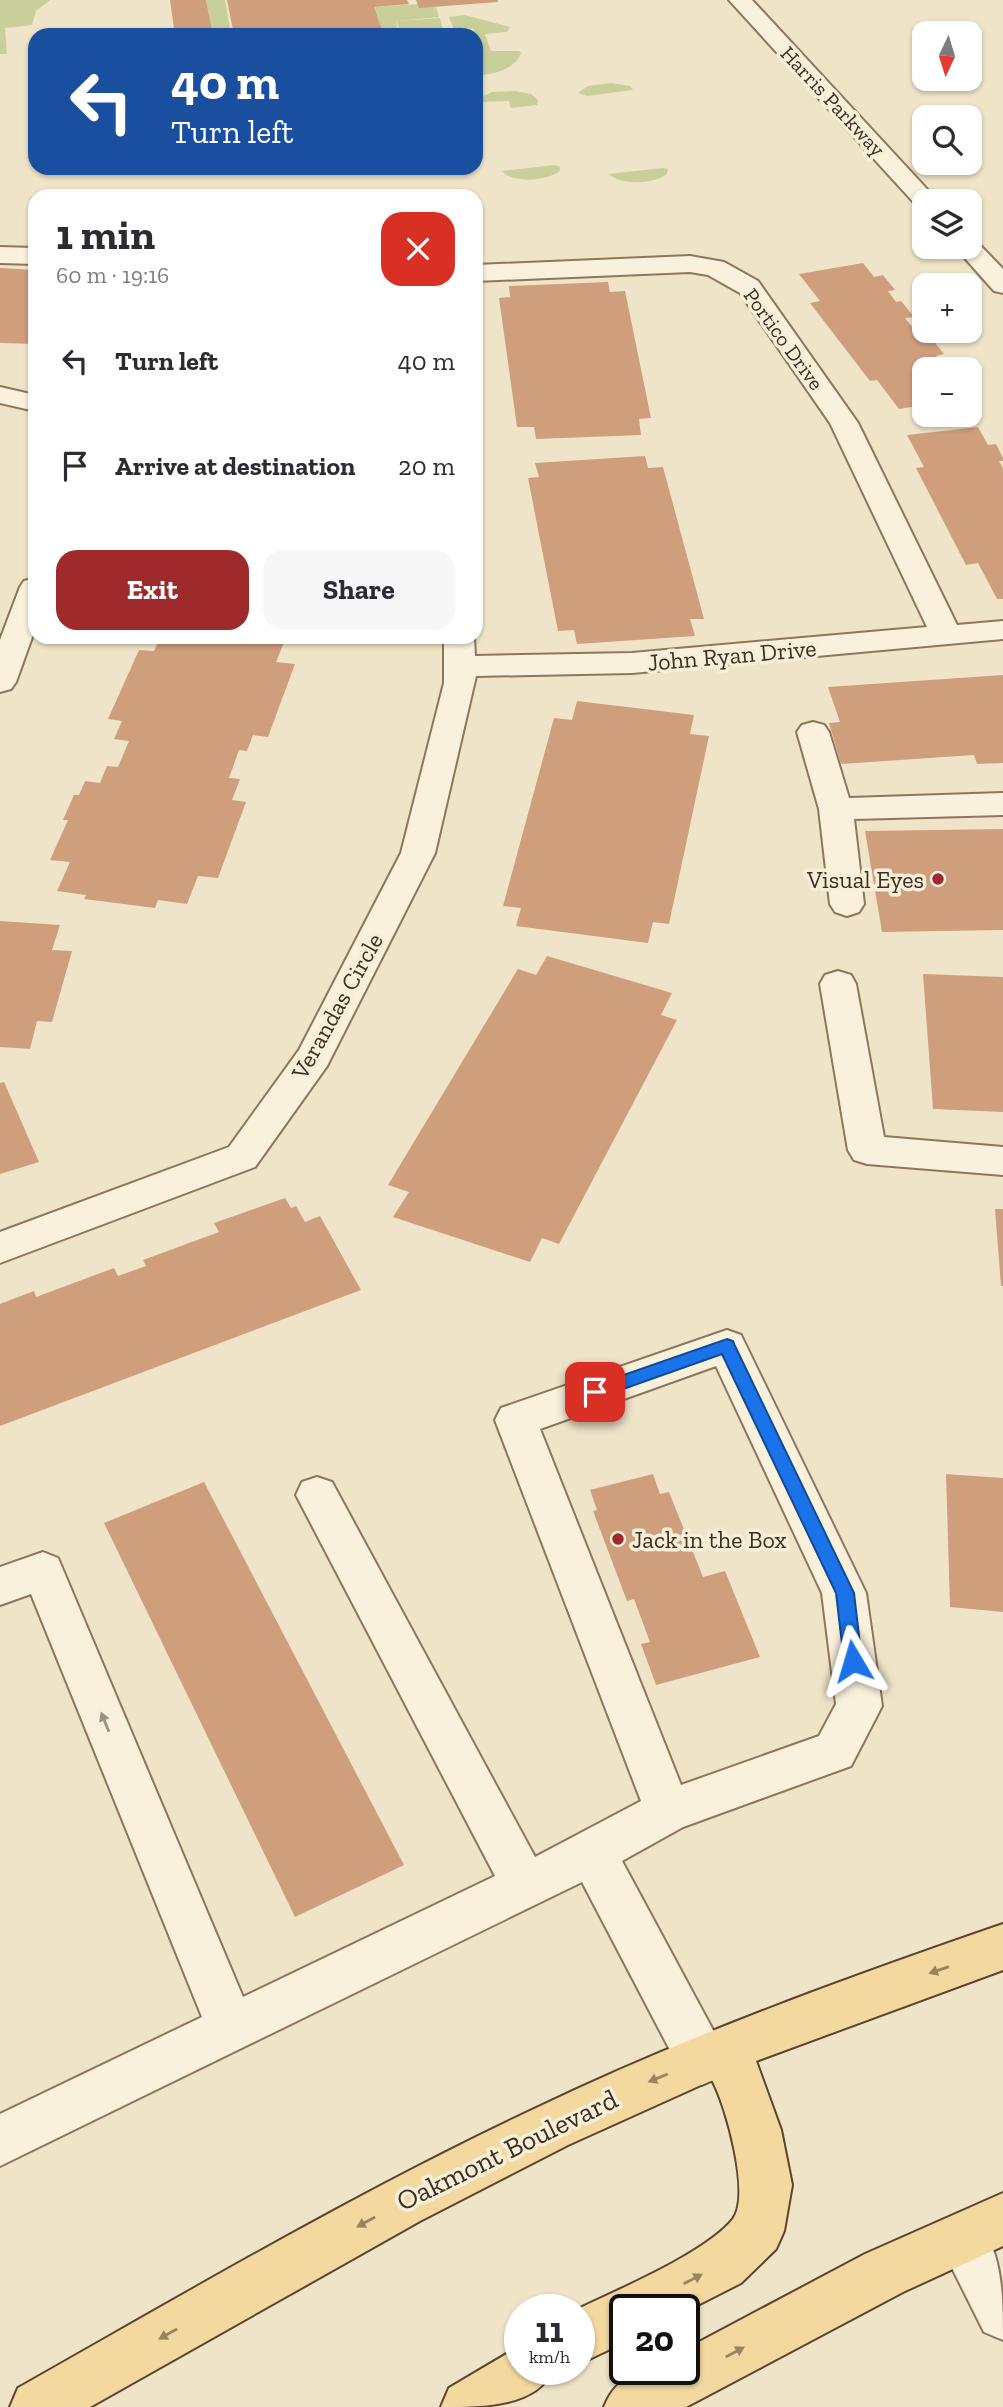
<!DOCTYPE html>
<html lang="en">
<head>
<meta charset="utf-8">
<style>
	:root { --surface:#fff; --page:#f7f7f7; --text:#2b2b33; --muted:#7c7c81; --accent:#9e2a2b }
	body { margin:0; font-family:"Zilla Slab",serif; background:var(--page); color:var(--text); height:100vh; display:flex; flex-direction:column; font-size:26px; white-space:nowrap }
	* { box-sizing:border-box; margin:0 }
	p { font-size:23px; color:var(--muted) }
	.icon { flex:none; width:38px; height:38px; fill:none; stroke:currentColor; stroke-width:2; stroke-linecap:round; stroke-linejoin:round }
	.map { position:relative; flex:1; overflow:hidden }
	.side { position:absolute; left:28px; top:189px; width:455px; height:455px; display:flex; flex-direction:column; background:var(--surface); border-radius:21px; box-shadow:0 2px 5px #0004 }
	.side>* { flex:none }
	.top-card { position:absolute; left:28px; top:28px; width:455px; height:147px; border-radius:21px; box-shadow:0 2px 5px #0004; background:#1a4fa0; color:#fff; overflow:hidden }
	.needle { width:46px; rotate:184deg }
	.buttons { position:absolute; left:912px; top:21px; display:grid; gap:14px }
	.buttons a { display:grid; place-items:center; width:70px; height:70px; border-radius:14px; background:var(--surface); box-shadow:0 2px 5px #0004; font-size:35px }
	.speed { position:absolute; left:504px; top:2294px; display:flex; gap:14px; font-size:35px; font-weight:700; text-align:center }
	.speed>* { display:grid; place-content:center; width:91px; height:91px; border-radius:50%; background:var(--surface); box-shadow:0 2px 5px #0004; line-height:1 }
	.speed small { font-size:18px; font-weight:400 }
	.speed .limit { border:4px solid #111; border-radius:10px; background:#fff; color:#111 }
	.pin { position:absolute; display:grid; place-items:center; width:60px; height:60px; color:#fff; margin:-30px; border-radius:14px; box-shadow:0 4px 10px #0006 }
	.me { position:absolute; width:77px; margin:-38px; rotate:353deg; stroke-linejoin:round; filter:drop-shadow(0 0 5px #0008) }
	.turn { display:flex; align-items:center; gap:24px; height:147px; padding:0 28px; font-size:32px }
	.turn .icon { width:91px; height:91px; stroke-width:2.5 }
	.turn b { display:block; font-size:49px; line-height:60px }
	.round { display:grid; place-items:center; flex:none; width:74px; height:74px; border-radius:21px; background:var(--page) }
	.overview { display:flex; align-items:center; justify-content:space-between; height:119px; padding:0 28px }
	h1 { font-size:42px; font-weight:700; line-height:52px }
	.cta { display:flex; gap:14px; margin-top:auto; padding:14px 28px }
	.cta a { flex:1; height:80px; border-radius:21px; background:var(--accent); color:#fff; font-size:28px; font-weight:700; line-height:80px; text-align:center }
	.cta a+a { background:var(--page); color:var(--text) }
	ul { padding:0; list-style:none }
	li { display:flex; align-items:center; gap:21px; height:105px; padding:0 28px }
	li div { flex:1 }
	li b { display:block; font-size:26px }
	li em { font-style:normal }
	.map>svg:first-child { display:block }
	.green { fill:#c9cf9b }
	.building { fill:#cf9f7d }
	.lines { fill:none; stroke-linecap:round; stroke-linejoin:round }
	.minor-casing { stroke:#8d765c; stroke-width:4 }
	.major-casing { stroke:#5b4430; stroke-width:4 }
	.minor { fill:#faf1dc; fill-rule:evenodd }
	.major { fill:#f3d9a0; fill-rule:evenodd }
	.oneway { fill:#9c907e }
	.oneway2 { fill:#988460 }
	.route { fill:#1a73e8; stroke:#114b97; stroke-width:2 }
	.poi-dot { fill:#9e2a2b; stroke:#f7eed8; stroke-width:2.5 }
	.labels { text-anchor:middle; dominant-baseline:central; stroke-width:7; stroke-linejoin:round; paint-order:stroke }
	.far-street-label { font-size:21px; fill:#3d2e20; stroke:#f7eed8 }
	.street-label { font-size:24px; fill:#3d2e20; stroke:#f7eed8 }
	.poi-label { font-size:24px; fill:#3d2e20; stroke:#f7eed8; text-anchor:end }
	.near-street-label { font-size:28px; fill:#3d2e20; stroke:#f7eed8 }
</style>
</head>
<body>
<div class="map">
<svg width="1003" height="2407" viewBox="0 0 1003 2407">
	<rect width="100%" height="100%" fill="#f0e4c8"/>
	<path class="green" d="M0,0H50L36,11L32,25L5,28L7,54H0Z
		M206,0H225L231,35H213Z
		M417,4L436,7L439,17L398,21L440,18L445,35H401L396,20L398,35H384L374,7Z
		M465,15L510,27L507,32L485,34L491,51H519L521,53C515,70 492,75 476,75V47L480,46L473,28L454,30L449,17Z
		M611,83L630,86L633,90L587,96L578,93L588,86Z
		M516,91L531,94L538,100L537,105L511,108L509,101L484,102L479,98L492,92Z
		M555,165L560,167V171C547,181 513,184 502,171Z
		M662,168L668,169L667,174C655,184 621,186 609,174Z"/>
	<path class="building" d="M170,0H206L213,35H175Z
		M227,0H407L409,4L374,7L384,35H234Z
		M416,0H498V2L419,8Z
		M863,263L874,277L883,275L895,290L888,291L896,302L901,301L914,317L905,318L923,340L932,339L944,354L936,356L945,366L955,365L958,369H924V405L899,409L877,380L870,381L810,303L820,301L799,274Z
		M0,268L35,270V344L0,343Z
		M608,282L610,292L625,291L651,418L639,419L641,435L536,439L534,427H517L499,298L510,297L509,286Z
		M978,427L988,445L996,444L1003,458V461H999L1003,468V599H997L978,563L966,565L916,468L924,467L907,435Z
		M645,456L648,468L663,467L704,619H690L695,636L577,644L574,630L558,631L528,478L539,477L535,463Z
		M160,637L285,640L276,662L295,664L268,737L253,735L247,751L239,750L229,778L240,779L232,800L246,802L218,878L198,876L187,904L158,900L155,908L84,899L86,895L57,891L70,862L50,860L68,820H63L74,795H79L85,781L100,783L107,766L118,767L129,741L114,739L122,721L108,719L139,650L154,651Z
		M1003,675V763L977,764L974,755L841,764L829,723L840,722L828,687Z
		M577,701L694,715L690,734L709,736L669,924L653,922L648,943L516,926L521,908L503,906L554,718L572,720Z
		M1003,829V930L882,932L865,831Z
		M0,921L60,925L52,950L72,951L52,1022L37,1021L30,1049L0,1047Z
		M547,956L672,993L661,1015L677,1020L559,1244L542,1238L530,1262L393,1217L409,1192L388,1185L518,969L536,975Z
		M923,974L1003,977V1112L933,1109Z
		M4,1082L39,1162L0,1174V1083Z
		M285,1198L291,1208L296,1206L305,1222L320,1216L361,1290L0,1426V1304L34,1291L36,1297L114,1268L118,1276L146,1266L143,1260L219,1232L214,1223Z
		M995,1209H1003V1286H1001Z
		M653,1474L660,1494L669,1492L703,1577L725,1571L760,1657L656,1685L641,1644L650,1642L634,1599L627,1601L593,1511L597,1510L590,1490Z
		M946,1474L1003,1478V1612L950,1607Z
		M204,1482L404,1865L295,1917L104,1523Z"/>
	<g class="lines">
		<defs>
			<path id="minor" d="M729,0H752L938,201H924V208L917,206Z
				M970,240L977,242L1003,269V293L994,291L955,247H970Z
				M0,247L35,248V264L0,263Z
				M690,256L724,262L758,281L858,423L957,625L1003,621V639L632,673L476,676L435,853L327,1066L255,1167L0,1263V1232L229,1147L299,1050L401,853L444,683V637H474L475,656L632,653L927,627L830,423L740,293L708,275L690,272L476,281V265Z
				M0,387L35,395V411L0,403Z
				M35,578V629L16,682L11,689L0,692V640L20,587L24,581Z
				M813,722L824,725L829,732L849,798L1003,793V815L854,819L864,904L859,912L847,916L835,912L830,904L819,809L797,732L802,725Z
				M838,971L851,975L856,984L884,1137L1003,1147V1175L867,1164L854,1160L848,1150L820,984L825,975Z
				M727,1330L741,1335L866,1593L882,1706L851,1766L683,1827L622,1861L720,2043L727,2060L720,2077L702,2085L684,2077L582,1882L0,2166V2114L202,2017L31,1594L0,1605V1567L43,1552L58,1558L243,1997L495,1876L296,1495L302,1482L317,1477L332,1482L535,1857L641,1801L495,1420L501,1408ZM716,1366L822,1593L836,1704L819,1736L681,1785L540,1429Z
				M963,2212C1003,2233 1003,2294 1003,2340L984,2332L937,2238L945,2220Z"/>
			<path id="major" d="M1003,1924V1970L756,2061L781,2130L792,2185L784,2231L776,2249L741,2283L684,2312L625,2310V2342L579,2364V2310H576C617,2290 706,2253 733,2219C751,2195 726,2105 712,2080L568,2145L420,2221L90,2407H10L18,2388C188,2292 357,2192 534,2109C686,2036 844,1979 1003,1924Z
				M1003,2193V2246L903,2292L686,2407H604C619,2369 648,2370 684,2370V2350L865,2254Z
				M520,2346V2370H553C536,2407 483,2407 441,2407L449,2388Z"/>
		</defs>
		<use href="#minor" class="minor-casing"/>
		<use href="#major" class="major-casing"/>
		<use href="#minor" class="minor"/>
		<use href="#major" class="major"/>
	</g>
	<defs><path id="oneway-solid" d="M-6-.8H1V-3.2L6.5 0L1 3.2V.8H-6Z" transform="scale(1.75)"/></defs>
	<use class="oneway" href="#oneway-solid" transform="translate(105 1722) rotate(-112)"/>
	<g class="oneway2">
		<use href="#oneway-solid" transform="translate(939 1970) rotate(161)"/>
		<use href="#oneway-solid" transform="translate(658 2078) rotate(158)"/>
		<use href="#oneway-solid" transform="translate(366 2222) rotate(151)"/>
		<use href="#oneway-solid" transform="translate(693 2279) rotate(-27)"/>
		<use href="#oneway-solid" transform="translate(168 2334) rotate(151)"/>
		<use href="#oneway-solid" transform="translate(735 2352) rotate(-28)"/>
	</g>
	<path class="route" d="M727,1339L733,1341L735,1346L854,1593L862,1661L859,1667L853,1669L846,1667L844,1661L836,1593L722,1354L595,1399L589,1397L587,1392L589,1387Z"/>
	<g class="poi-dot">
		<circle cx="938" cy="879" r="7"/>
		<circle cx="618" cy="1539" r="7"/>
	</g>
	<g class="labels">
		<g class="far-street-label">
			<text transform="translate(833 101) rotate(47)">Harris Parkway</text>
			<text transform="translate(784 339) rotate(54)">Portico Drive</text>
		</g>
		<g class="street-label">
			<text transform="translate(732 655) rotate(-5)">John Ryan Drive</text>
			<text transform="translate(337 1006) rotate(-61)">Verandas Circle</text>
		</g>
		<g class="poi-label">
			<text x="924" y="879">Visual Eyes</text>
			<text x="632" y="1539" text-anchor="start">Jack in the Box</text>
		</g>
		<g class="near-street-label">
			<text transform="translate(507 2150) rotate(-26)">Oakmont Boulevard</text>
		</g>
	</g>
</svg>
<div class="buttons">
<a><svg class="needle" viewBox="-14 -14 28 28"><path d="M0-13l5 13h-10z" fill="#e53935"/><path d="M0 13l5-13h-10z" fill="#7c7c81"/></svg></a>
<a><svg class="icon" aria-label="search" viewBox="0 0 24 24"><circle cx="10" cy="10" r="6"/><path d="M15 15l6 6"/></svg></a>
<a><svg class="icon" aria-label="layers" viewBox="0 0 24 24"><path d="M12 4l9 5-9 5-9-5zM3 14l9 5 9-5"/></svg></a>
<a>+</a>
<a>−</a>
</div>
<div class="speed"><div>11<small>km/h</small></div><div class="limit">20</div></div>
<div class="pin" style="left:595px;top:1392px;background:#d93025"><svg class="icon" aria-label="arrive" viewBox="0 0 24 24"><path d="M6 21V4h12l-3 4 3 4H6"/></svg></div>
<svg class="me" style="left:853px;top:1661px" viewBox="-20 -20 40 40"><path d="M0-17L14 15 0 8-14 15z" fill="#1a73e8" stroke="#fff" stroke-width="4"/></svg>
<div class="top-card">
<div class="turn"><svg class="icon" aria-label="left" viewBox="0 0 24 24"><path d="M17 20v-9H6M10 6l-5 5 5 5"/></svg><div><b>40 m</b>Turn left</div></div>
</div>
<section class="side">
<div class="overview"><div><h1>1 min</h1><p>60 m · 19:16</p></div><a class="round" style="background:#d93025;color:#fff"><svg class="icon" aria-label="close" viewBox="0 0 24 24"><path d="M6 6l12 12M18 6L6 18"/></svg></a></div>
<ul>
<li><svg class="icon" aria-label="left" viewBox="0 0 24 24"><path d="M17 20v-9H6M10 6l-5 5 5 5"/></svg><div><b>Turn left</b></div><em>40 m</em></li>
<li><svg class="icon" aria-label="arrive" viewBox="0 0 24 24"><path d="M6 21V4h12l-3 4 3 4H6"/></svg><div><b>Arrive at destination</b></div><em>20 m</em></li>
</ul>
<div class="cta"><a>Exit</a><a>Share</a></div>
</section>
</div>
</body>
</html>
